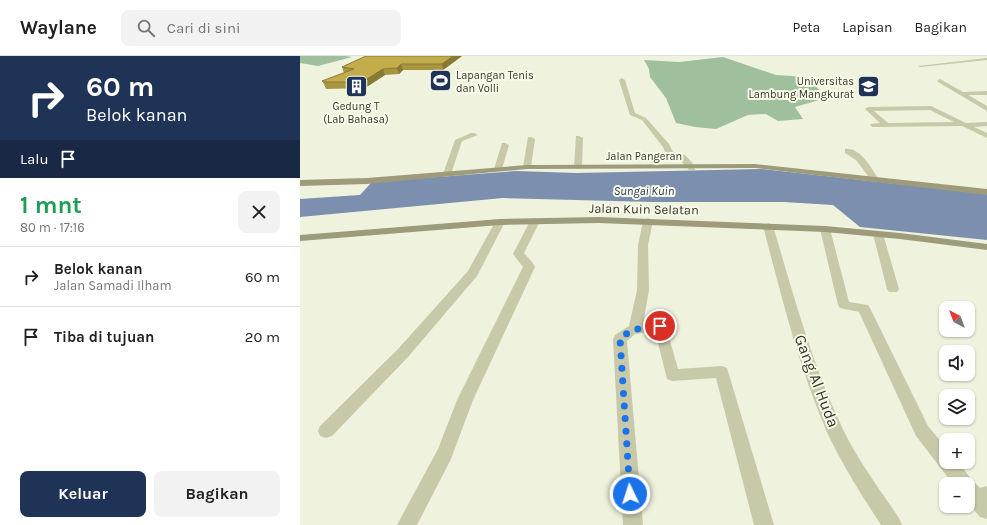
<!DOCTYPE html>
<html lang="id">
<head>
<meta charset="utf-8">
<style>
	:root { --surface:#fff; --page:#f2f2f2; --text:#202124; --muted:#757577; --line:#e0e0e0; --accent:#1f3357 }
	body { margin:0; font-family:Karla,sans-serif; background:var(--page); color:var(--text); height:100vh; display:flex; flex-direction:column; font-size:15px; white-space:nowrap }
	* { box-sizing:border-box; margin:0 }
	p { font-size:13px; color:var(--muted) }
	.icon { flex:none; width:22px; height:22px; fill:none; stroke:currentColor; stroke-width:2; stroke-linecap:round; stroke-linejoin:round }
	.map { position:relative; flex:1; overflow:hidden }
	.panel { display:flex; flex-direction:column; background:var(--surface); width:300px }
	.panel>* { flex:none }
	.guide { background:#1f3357; color:#fff; overflow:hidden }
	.needle { width:26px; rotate:319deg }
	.buttons { position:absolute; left:639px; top:245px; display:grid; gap:8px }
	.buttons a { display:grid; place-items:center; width:36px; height:36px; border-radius:8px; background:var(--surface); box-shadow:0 1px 3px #0004; font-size:20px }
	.pin { position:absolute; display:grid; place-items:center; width:34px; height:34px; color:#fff; margin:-17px; border:2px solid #fff; border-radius:50%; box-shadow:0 1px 4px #0007 }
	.me { position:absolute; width:44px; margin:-22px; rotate:356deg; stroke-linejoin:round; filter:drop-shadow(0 0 3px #0008) }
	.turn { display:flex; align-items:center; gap:14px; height:84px; padding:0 20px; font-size:18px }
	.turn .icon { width:52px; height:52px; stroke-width:2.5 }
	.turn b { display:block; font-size:28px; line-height:34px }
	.then { display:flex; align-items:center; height:38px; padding:0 20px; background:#0003; gap:8px; font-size:15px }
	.round { display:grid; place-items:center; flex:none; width:42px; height:42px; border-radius:8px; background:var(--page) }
	.overview { display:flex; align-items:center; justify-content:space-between; height:68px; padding:0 20px }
	h1 { font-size:24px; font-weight:700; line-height:30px; color:#1e9e55 }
	.cta { display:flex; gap:8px; margin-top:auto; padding:8px 20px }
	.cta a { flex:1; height:46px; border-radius:8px; background:var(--accent); color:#fff; font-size:16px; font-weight:700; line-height:46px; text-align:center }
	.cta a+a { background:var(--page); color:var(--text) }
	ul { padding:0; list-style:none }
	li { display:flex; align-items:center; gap:12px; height:60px; padding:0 20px; border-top:1px solid var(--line) }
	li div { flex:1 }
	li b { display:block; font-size:15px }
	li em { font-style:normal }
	header { display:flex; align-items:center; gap:24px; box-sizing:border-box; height:56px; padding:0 20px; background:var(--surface); border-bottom:1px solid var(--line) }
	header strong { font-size:19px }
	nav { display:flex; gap:22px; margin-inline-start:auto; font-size:14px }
	.search { width:280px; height:36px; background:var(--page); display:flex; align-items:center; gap:10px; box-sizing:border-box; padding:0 14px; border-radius:8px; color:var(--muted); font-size:15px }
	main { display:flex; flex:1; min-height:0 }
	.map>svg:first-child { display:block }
	.green { fill:#a0c09d }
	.water { fill:#7d8fae }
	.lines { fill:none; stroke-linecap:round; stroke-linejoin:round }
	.street { fill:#c8c9a9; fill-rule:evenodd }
	.secondary { fill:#9d9b7a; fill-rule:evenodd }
	.wall { fill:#a89540 }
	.shaded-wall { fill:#887934 }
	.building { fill:#c3ad4a; stroke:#887934 }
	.route { stroke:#1a73e8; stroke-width:7; stroke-dasharray:0 12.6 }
	.labels { text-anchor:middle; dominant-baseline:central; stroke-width:4; stroke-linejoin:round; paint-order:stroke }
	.far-poi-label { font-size:11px; fill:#373529; stroke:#f7f9e9; text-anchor:start }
	.far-street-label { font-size:11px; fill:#373529; stroke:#f7f9e9 }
	.far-water-label { font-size:12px; font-style:italic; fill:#1f3357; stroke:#f7f9e9 }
	.street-label { font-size:13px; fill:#373529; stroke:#f7f9e9 }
	.near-street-label { font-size:16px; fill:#373529; stroke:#f7f9e9 }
</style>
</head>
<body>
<header>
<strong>Waylane</strong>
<div class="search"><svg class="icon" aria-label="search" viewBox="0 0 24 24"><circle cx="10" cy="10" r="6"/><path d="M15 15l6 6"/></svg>Cari di sini</div>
<nav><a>Peta</a><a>Lapisan</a><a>Bagikan</a></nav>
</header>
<main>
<section class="panel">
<div class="guide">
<div class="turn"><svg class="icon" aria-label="right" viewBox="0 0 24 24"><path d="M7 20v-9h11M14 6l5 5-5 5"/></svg><div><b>60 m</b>Belok kanan</div></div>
<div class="then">Lalu<svg class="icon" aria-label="arrive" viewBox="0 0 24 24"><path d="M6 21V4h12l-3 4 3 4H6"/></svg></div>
</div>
<div class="overview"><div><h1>1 mnt</h1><p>80 m · 17:16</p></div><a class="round"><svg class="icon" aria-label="close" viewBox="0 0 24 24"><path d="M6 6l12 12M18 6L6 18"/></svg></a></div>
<ul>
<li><svg class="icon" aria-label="right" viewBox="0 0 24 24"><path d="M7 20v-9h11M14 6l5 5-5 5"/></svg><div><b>Belok kanan</b><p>Jalan Samadi Ilham</p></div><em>60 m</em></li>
<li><svg class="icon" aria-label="arrive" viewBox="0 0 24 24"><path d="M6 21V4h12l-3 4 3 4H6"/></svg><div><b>Tiba di tujuan</b></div><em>20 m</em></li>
</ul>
<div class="cta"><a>Keluar</a><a>Bagikan</a></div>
</section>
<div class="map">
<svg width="687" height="469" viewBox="0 0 687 469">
	<rect width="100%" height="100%" fill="#eff2dd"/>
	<path class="green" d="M0,0H46L52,1L18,10L0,7Z
		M423,1L476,19L508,21L526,42L495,51L503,63L478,65L466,58L448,59L416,73L395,71L376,67L366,42L350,21L349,13L344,4L379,6Z"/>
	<path class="water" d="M461,113L687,138V184L560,171L533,149L484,146H353L203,142L0,161V143L60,139L72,126L216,115L277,117Z"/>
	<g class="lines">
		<path class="street" d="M687,2V4L620,11L618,10Z
			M322,22L325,24L335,57L346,62L369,88L373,96L385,99L395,110V114H389L379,103L367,100L363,91L342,64L330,59L319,24Z
			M640,23L663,36L687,35V39H668L687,50V55L638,26L637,25Z
			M631,50L666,67L687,66V70L674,71L687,77V82L662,70L573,71L570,69L571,68L580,67L565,53L568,51ZM630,54L654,66L588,67L574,55Z
			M171,77H174L178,79L162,85L151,118L147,121L144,120L143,118L155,84Z
			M276,80H279L283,82L282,111L278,113L274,111Z
			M228,81H231L235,83L231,111L227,113L223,111Z
			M202,87H205L209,89L202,113L198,115L194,113Z
			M545,93C560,91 571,112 578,122L577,124H571L556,104L545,97Z
			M235,162L240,165L224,197L232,206L235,211L173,344L151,403L117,469H97L138,393L157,344L223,211L213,198L230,165Z
			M348,162L353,165L348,189L349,234L343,268L360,265L365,267L378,313L422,310L427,312L474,469H454L416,322L372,325L367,323L355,275L335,278L327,285L343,469H323L313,283L315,279L329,270L337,234L338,189L343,165Z
			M200,163L205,166L177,220L108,301L32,380L26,382L20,380L18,375L20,370L98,293L168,215L195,166Z
			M468,167L473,170C493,237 511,305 541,369C556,402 579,432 599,462L602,469H581C561,438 541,407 526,374C498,308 481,239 463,170Z
			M525,170L530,173L549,246L568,249L570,252L628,370L646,392V406H658L672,424L680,432L687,430V463L680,461L668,447V428H653L616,380L559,256L540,252L538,249L520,173Z
			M578,175L583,178L599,233L597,236H589L587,233L573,178Z"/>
		<path class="secondary" d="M455,108L687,133V139L455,112L227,113L67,128L0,130V124L67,122L227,109Z
			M299,161L525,170L600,177L687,188V194L600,183L525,176L299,167L200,169L0,185V179L200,163Z"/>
	</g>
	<path class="wall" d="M162,0L143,14H103L99,18L85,19L65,32L26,33L23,26L44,17L42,11Z"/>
	<path class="shaded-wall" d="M153,0H162L143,14L142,8Z
		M101,8L103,14L99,18L97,12Z
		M83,13L85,19L65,32L62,26Z"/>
	<path class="building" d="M66,0H153L142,8H101L97,12L83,13L62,26H23L22,25L54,13L42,11Z"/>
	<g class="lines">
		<path class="route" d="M330,438L320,283L331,274L360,270"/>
	</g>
	<defs>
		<symbol id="stadium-square" viewBox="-11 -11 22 22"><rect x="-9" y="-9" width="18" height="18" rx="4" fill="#1f3357" stroke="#f7f9e9"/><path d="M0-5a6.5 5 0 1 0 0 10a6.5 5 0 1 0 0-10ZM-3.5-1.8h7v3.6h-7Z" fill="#fff"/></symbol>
		<symbol id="building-square" viewBox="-11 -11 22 22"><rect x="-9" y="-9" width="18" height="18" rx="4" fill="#1f3357" stroke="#f7f9e9"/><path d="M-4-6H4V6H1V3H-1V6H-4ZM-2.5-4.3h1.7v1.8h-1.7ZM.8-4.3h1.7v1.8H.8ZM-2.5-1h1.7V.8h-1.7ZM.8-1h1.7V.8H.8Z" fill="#fff"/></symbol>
		<symbol id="university-square" viewBox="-11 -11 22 22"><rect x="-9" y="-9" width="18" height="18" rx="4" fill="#1f3357" stroke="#f7f9e9"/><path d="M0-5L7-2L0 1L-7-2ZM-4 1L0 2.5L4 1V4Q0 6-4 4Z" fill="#fff"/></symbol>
	</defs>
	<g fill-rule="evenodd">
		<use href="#stadium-square" x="128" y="12" width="25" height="25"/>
		<use href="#building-square" x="44" y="18" width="25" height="25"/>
		<use href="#university-square" x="556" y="18" width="25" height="25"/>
	</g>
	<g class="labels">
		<g class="far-poi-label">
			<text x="156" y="19">Lapangan Tenis<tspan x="156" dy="13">dan Volli</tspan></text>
			<text x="554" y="25" text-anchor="end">Universitas<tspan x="554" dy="13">Lambung Mangkurat</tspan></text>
			<text x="56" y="50" text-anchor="middle">Gedung T<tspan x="56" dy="13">(Lab Bahasa)</tspan></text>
		</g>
		<g class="far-street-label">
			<text x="344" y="100">Jalan Pangeran</text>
		</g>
		<g class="far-water-label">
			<text x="344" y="135">Sungai Kuin</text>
		</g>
		<g class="street-label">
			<text transform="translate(344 153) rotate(1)">Jalan Kuin Selatan</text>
		</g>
		<g class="near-street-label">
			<text transform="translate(517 325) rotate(69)">Gang Al Huda</text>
		</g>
	</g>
</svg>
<div class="buttons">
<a><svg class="needle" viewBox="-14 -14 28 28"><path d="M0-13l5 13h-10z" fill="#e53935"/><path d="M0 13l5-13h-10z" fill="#757577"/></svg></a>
<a><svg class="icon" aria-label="sound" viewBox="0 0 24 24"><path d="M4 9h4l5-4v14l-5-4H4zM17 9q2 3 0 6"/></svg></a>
<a><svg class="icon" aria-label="layers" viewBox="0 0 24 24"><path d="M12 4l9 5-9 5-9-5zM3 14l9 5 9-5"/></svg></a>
<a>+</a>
<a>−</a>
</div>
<div class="pin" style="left:360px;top:270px;background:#d93025"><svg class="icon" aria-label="arrive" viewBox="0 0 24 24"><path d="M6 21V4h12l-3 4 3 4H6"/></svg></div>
<svg class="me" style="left:330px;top:438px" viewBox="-20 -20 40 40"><circle r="17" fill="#1a73e8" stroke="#fff" stroke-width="3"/><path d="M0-11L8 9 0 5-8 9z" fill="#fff"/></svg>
</div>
</main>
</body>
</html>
